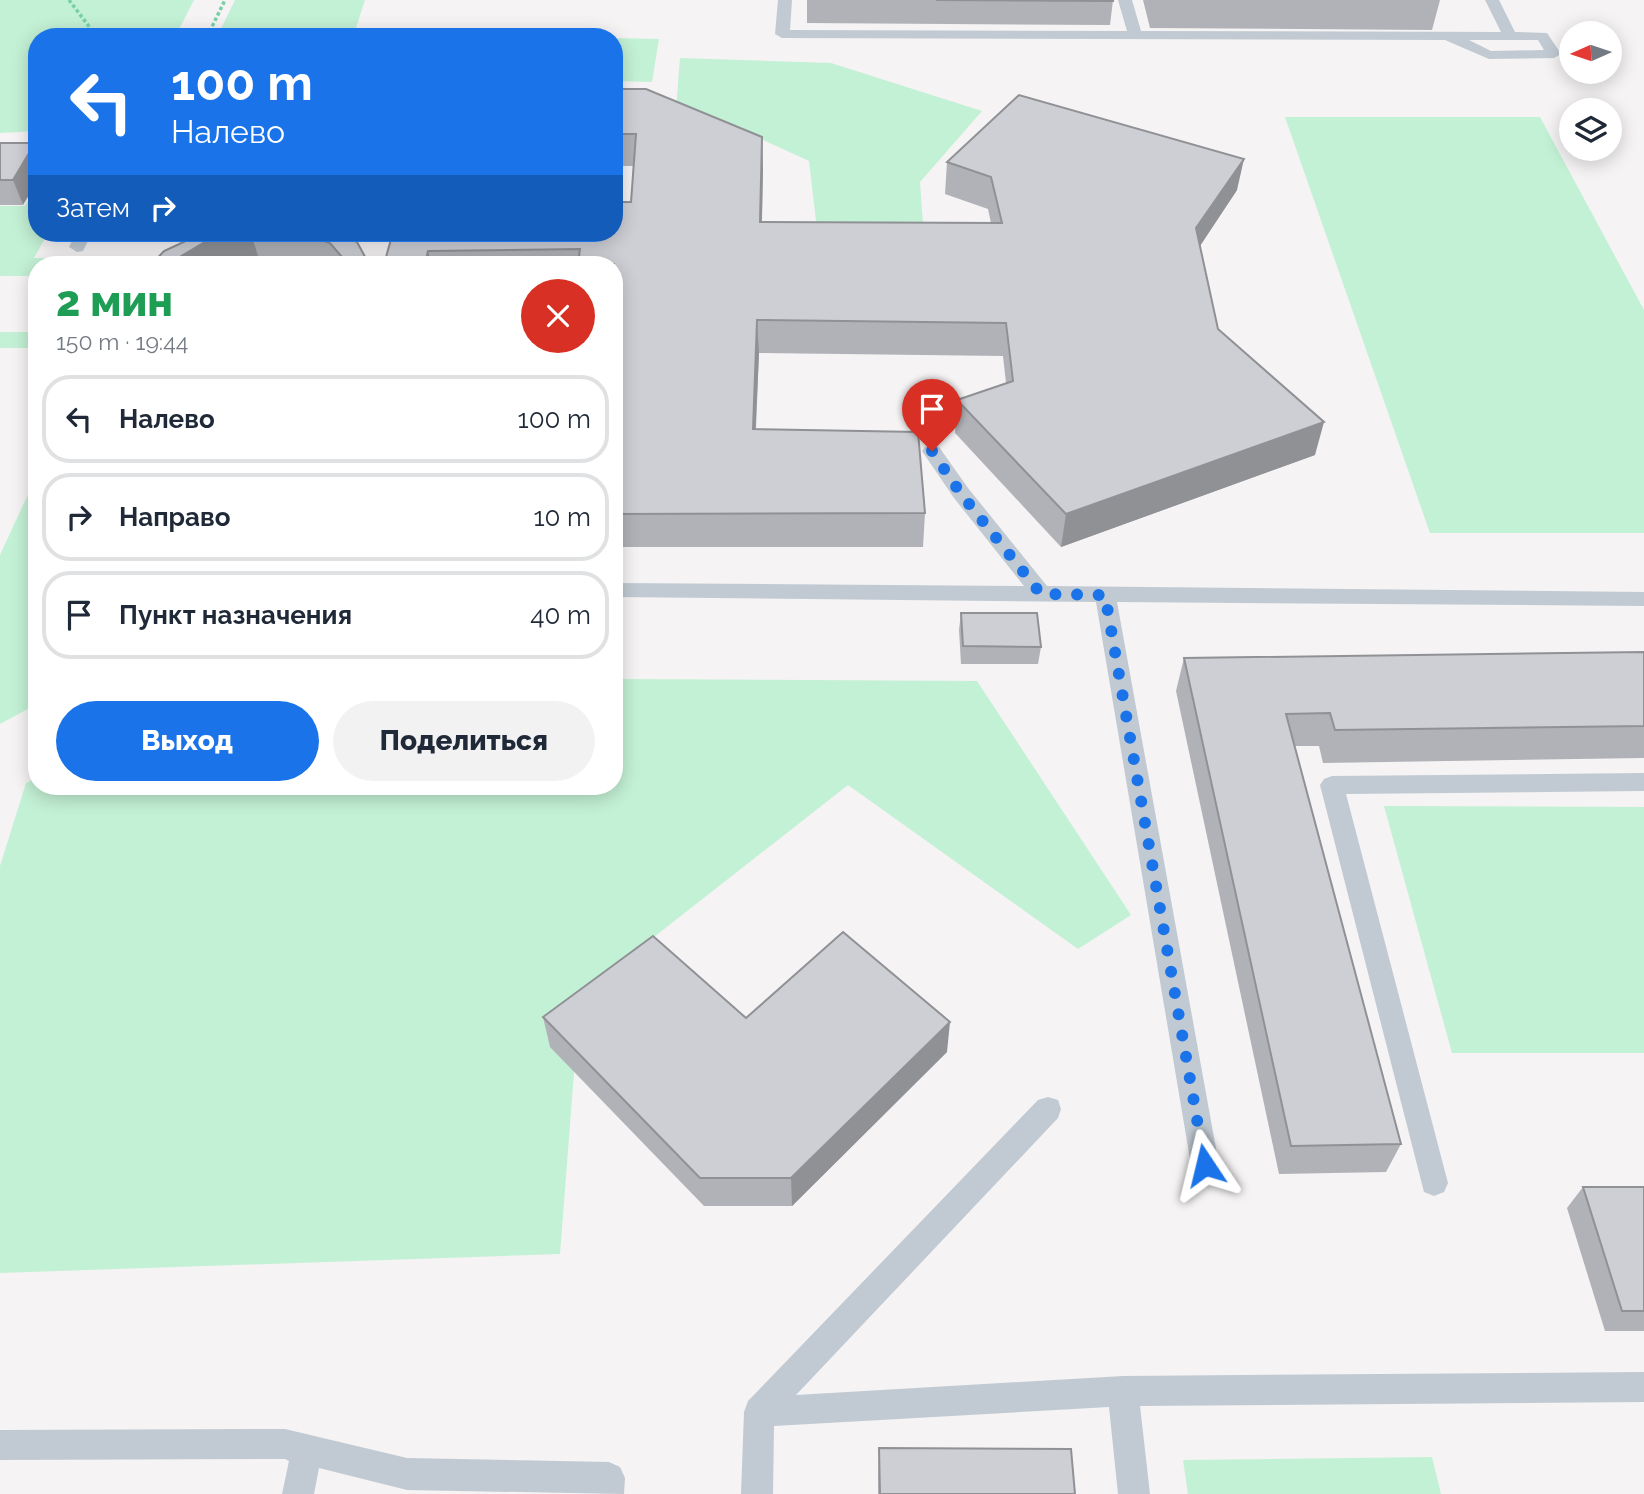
<!DOCTYPE html>
<html lang="ru">
<head>
<meta charset="utf-8">
<style>
	:root { --surface:#fff; --page:#f2f2f3; --text:#1f2937; --muted:#747a83; --line:#e0e1e3; --accent:#1a73e8 }
	body { margin:0; font-family:Raleway,sans-serif; background:var(--page); color:var(--text); height:100vh; display:flex; flex-direction:column; font-size:26px; white-space:nowrap }
	* { box-sizing:border-box; margin:0 }
	p { font-size:23px; color:var(--muted) }
	.icon { flex:none; width:38px; height:38px; fill:none; stroke:currentColor; stroke-width:2; stroke-linecap:round; stroke-linejoin:round }
	.map { position:relative; flex:1; overflow:hidden }
	.panel { position:absolute; left:28px; top:256px; width:595px; height:539px; display:flex; flex-direction:column; background:var(--surface); border-radius:28px; box-shadow:0 4px 18px #0003 }
	.panel>* { flex:none }
	.top-card { position:absolute; left:28px; top:28px; width:595px; height:214px; border-radius:28px; box-shadow:0 4px 18px #0003; background:#1a73e8; color:#fff; overflow:hidden }
	.needle { width:46px; rotate:267deg }
	.fabs { position:absolute; left:1559px; top:21px; display:grid; gap:14px }
	.fabs a { display:grid; place-items:center; width:63px; height:63px; border-radius:50%; background:var(--surface); box-shadow:0 4px 18px #0003; font-size:35px }
	.pin { position:absolute; display:grid; place-items:center; width:60px; height:60px; color:#fff; margin:-72px -30px; border-radius:50% 50% 50% 0; rotate:-45deg; box-shadow:0 0 7px #0007 }
	.pin .icon { rotate:45deg }
	.me { position:absolute; width:77px; margin:-38px; rotate:350deg; stroke-linejoin:round; filter:drop-shadow(0 0 5px #0008) }
	.turn { display:flex; align-items:center; gap:24px; height:147px; padding:0 28px; font-size:32px }
	.turn .icon { width:91px; height:91px; stroke-width:2.5 }
	.turn b { display:block; font-size:49px; line-height:60px }
	.then { display:flex; align-items:center; height:66px; padding:0 28px; background:#0003; gap:14px; font-size:26px }
	.round { display:grid; place-items:center; flex:none; width:74px; height:74px; border-radius:37px; background:var(--page) }
	.headline { display:flex; align-items:center; justify-content:space-between; height:119px; padding:0 28px }
	h1 { font-size:42px; font-weight:800; line-height:52px; color:#1e9e55 }
	.primary-button { display:flex; gap:14px; margin-top:auto; padding:14px 28px }
	.primary-button a { flex:1; height:80px; border-radius:42px; background:var(--accent); color:#fff; font-size:28px; font-weight:800; line-height:80px; text-align:center }
	.primary-button a+a { background:var(--page); color:var(--text) }
	ul { padding:0; list-style:none }
	li { display:flex; align-items:center; gap:21px; height:88px; margin:0 14px 10px; padding:0 14px; border:4px solid var(--line); border-radius:28px }
	li div { flex:1 }
	li b { display:block; font-size:26px }
	li em { font-style:normal }
	.map>svg:first-child { display:block }
	.green { fill:#c3f1d5 }
	.lines { fill:none; stroke-linecap:round; stroke-linejoin:round }
	.path { stroke:#7ad0a6; stroke-width:3.5; stroke-dasharray:3.5 2.5; stroke-linecap:butt }
	.service { fill:#c1cad2; fill-rule:evenodd }
	.wall { fill:#b0b2b7 }
	.shaded-wall { fill:#909195 }
	.building { fill:#cdcfd5; stroke:#909195; stroke-width:2 }
	.route { stroke:#1a73e8; stroke-width:12; stroke-dasharray:0 21.6 }
</style>
</head>
<body>
<div class="map">
<svg width="1644" height="1494" viewBox="0 0 1644 1494">
	<rect width="100%" height="100%" fill="#f5f3f3"/>
	<path class="green" d="M0,0H194L175,37H37V131L0,133Z
		M235,0H365L353,37H217Z
		M614,38L659,39L652,82L614,81Z
		M680,58L831,63L982,111L920,182L924,239L818,238L809,161L704,113L676,109Z
		M1285,117H1540L1644,310V533H1430Z
		M37,185V233H48L34,258H102L92,264H37V276H0V206H25Z
		M0,332H37V348H0Z
		M37,475V704L0,724V555Z
		M614,679L977,681L1131,915L1078,949L848,785L580,995L560,1254L0,1273V866L26,783L37,778V786H614Z
		M1384,806L1644,807V1053H1452Z
		M1432,1457L1441,1494H1188L1183,1460Z"/>
	<g class="lines">
		<path class="path" d="M69,0L97,37
			M207,37L225,0"/>
		<path class="service" d="M778,0H792L790,30L1127,31L1118,0H1132L1141,31L1501,32L1485,0H1499L1515,32L1547,33L1561,54L1554,58L1489,59L1445,40L782,38L775,34ZM1469,40H1538L1544,50L1491,51Z
			M76,233H92L83,251L77,252L69,247Z
			M932,445L939,447L968,488L1047,586L1644,592V606L1117,602L1219,1165L1215,1174L1205,1178L1195,1174L1191,1165L1096,602L614,597V583L1024,586L954,498L922,451L925,447Z
			M1644,773V791L1346,794L1448,1183L1444,1192L1434,1196L1424,1192L1320,785L1324,779L1332,776Z
			M1048,1097L1058,1100L1061,1109L1058,1118L796,1395L1123,1376L1644,1372V1402L1140,1406L1150,1494H1118L1109,1407L774,1426L773,1494H741L744,1412L748,1401L1038,1100Z
			M285,1429L407,1458L609,1462L620,1467L625,1478L624,1494L407,1490L319,1468L314,1494H282L289,1461L285,1459L0,1460V1430Z"/>
	</g>
	<path class="wall" d="M807,0H1113L1110,25L807,23Z
		M1143,0H1440L1432,30L1150,28Z
		M614,89L762,137L763,169L762,222L991,223L988,209L945,194L947,162L1237,190L1200,246L1218,329L1315,455L1061,547L955,433L957,400L1006,383L1003,356L759,353L756,429L925,513L923,547H614V264H384L414,236L631,202L633,166H614Z
		M0,143L23,205H0Z
		M203,233H338L369,264H324L301,256H258Z
		M961,613L1041,647L1038,664H961L959,630Z
		M1644,652V758L1323,763L1319,746H1295L1401,1144L1386,1172L1279,1174L1176,691L1184,658Z
		M543,1017L947,1052L792,1206H704L550,1047Z
		M1583,1187H1644V1331H1605L1567,1208Z
		M879,1448L1075,1494H878V1471Z"/>
	<path class="shaded-wall" d="M762,137L763,169L761,254L760,222Z
		M35,143L37,148V182L23,205L13,180Z
		M1244,159L1237,190L1190,261L1196,228Z
		M242,233H251L258,256L224,264H168L205,242Z
		M428,251L431,264H425Z
		M757,320L759,353L754,462L753,429Z
		M1324,422L1315,455L1061,547L1066,514Z
		M950,1022L947,1052L792,1206L791,1178Z"/>
	<path class="building" d="M936,0H1113V1Z
		M614,89H646L762,137L760,222L1002,223L991,177L947,162L1019,95L1244,159L1196,228L1218,329L1324,422L1066,514L957,400L1013,381L1006,323L757,320L753,429L918,432L925,513L614,514V264H578L580,249L428,251L425,264H384L392,236H414L415,233H614V202H631L636,134H614Z
		M0,143H35L13,180H0Z
		M203,233H242L205,242L168,264H152L164,251Z
		M299,233H338L357,242L369,264H348L330,243Z
		M961,613H1037L1041,647L963,646Z
		M1644,652V726L1335,730L1330,713L1286,714L1401,1144L1291,1146L1184,658Z
		M843,932L950,1022L791,1178H700L543,1017L653,936L746,1018Z
		M1583,1187H1644V1311H1622Z
		M879,1448L1071,1449L1075,1494H880Z"/>
	<g class="lines">
		<path class="route" d="M932,451L961,494L1041,594L1105,595L1205,1165"/>
	</g>
</svg>
<div class="fabs">
<a><svg class="needle" viewBox="-14 -14 28 28"><path d="M0-13l5 13h-10z" fill="#e53935"/><path d="M0 13l5-13h-10z" fill="#747a83"/></svg></a>
<a><svg class="icon" aria-label="layers" viewBox="0 0 24 24"><path d="M12 4l9 5-9 5-9-5zM3 14l9 5 9-5"/></svg></a>
</div>
<div class="pin" style="left:932px;top:451px;background:#d93025"><svg class="icon" aria-label="arrive" viewBox="0 0 24 24"><path d="M6 21V4h12l-3 4 3 4H6"/></svg></div>
<svg class="me" style="left:1205px;top:1165px" viewBox="-20 -20 40 40"><path d="M0-17L14 15 0 8-14 15z" fill="#1a73e8" stroke="#fff" stroke-width="4"/></svg>
<div class="top-card">
<div class="turn"><svg class="icon" aria-label="left" viewBox="0 0 24 24"><path d="M17 20v-9H6M10 6l-5 5 5 5"/></svg><div><b>100 m</b>Налево</div></div>
<div class="then">Затем<svg class="icon" aria-label="right" viewBox="0 0 24 24"><path d="M7 20v-9h11M14 6l5 5-5 5"/></svg></div>
</div>
<section class="panel">
<div class="headline"><div><h1>2 мин</h1><p>150 m · 19:44</p></div><a class="round" style="background:#d93025;color:#fff"><svg class="icon" aria-label="close" viewBox="0 0 24 24"><path d="M6 6l12 12M18 6L6 18"/></svg></a></div>
<ul>
<li><svg class="icon" aria-label="left" viewBox="0 0 24 24"><path d="M17 20v-9H6M10 6l-5 5 5 5"/></svg><div><b>Налево</b></div><em>100 m</em></li>
<li><svg class="icon" aria-label="right" viewBox="0 0 24 24"><path d="M7 20v-9h11M14 6l5 5-5 5"/></svg><div><b>Направо</b></div><em>10 m</em></li>
<li><svg class="icon" aria-label="arrive" viewBox="0 0 24 24"><path d="M6 21V4h12l-3 4 3 4H6"/></svg><div><b>Пункт назначения</b></div><em>40 m</em></li>
</ul>
<div class="primary-button"><a>Выход</a><a>Поделиться</a></div>
</section>
</div>
</body>
</html>
